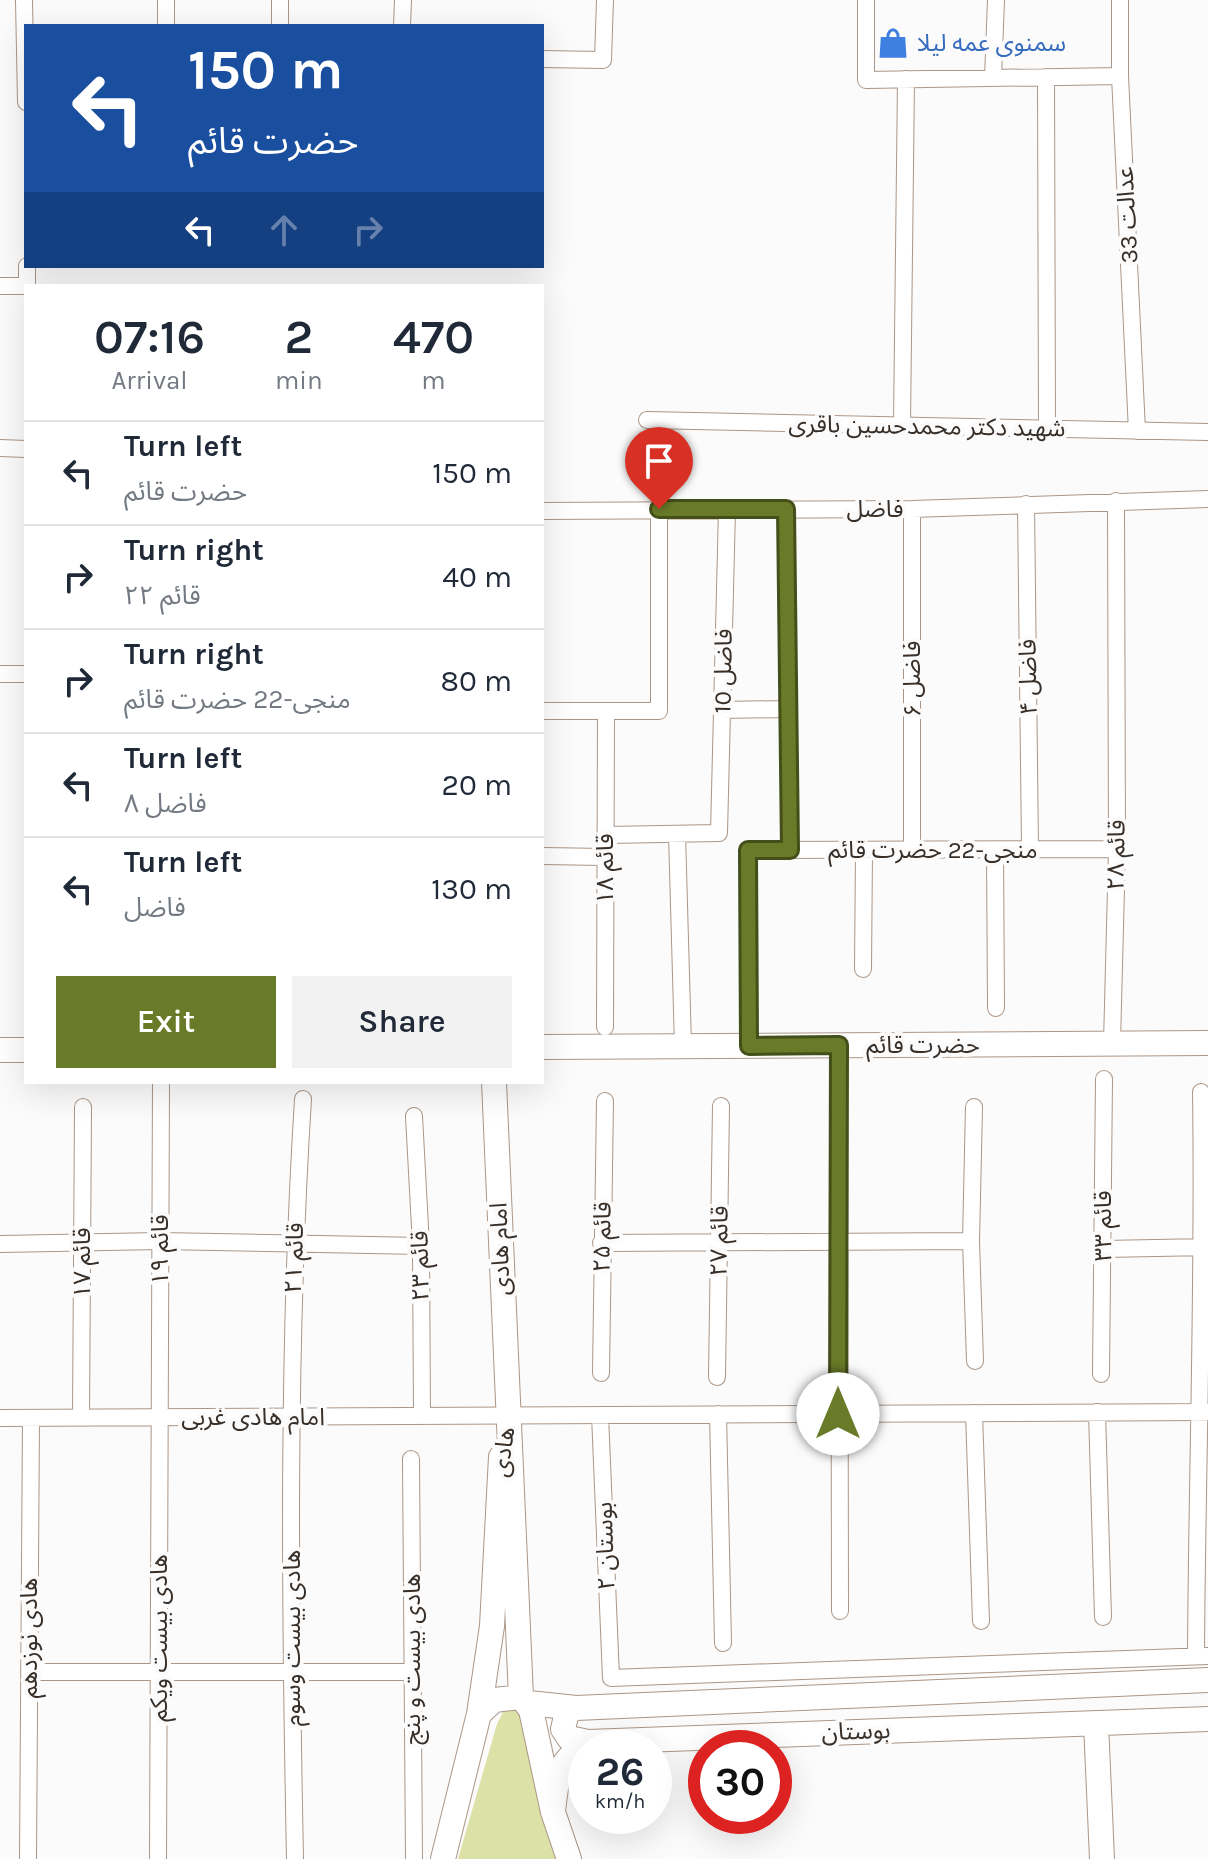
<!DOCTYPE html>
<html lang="en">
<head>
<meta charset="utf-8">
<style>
	:root { --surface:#fff; --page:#f2f2f3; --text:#1f2937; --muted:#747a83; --line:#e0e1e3; --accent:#697a28 }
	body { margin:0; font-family:Karla,"Noto Sans Arabic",sans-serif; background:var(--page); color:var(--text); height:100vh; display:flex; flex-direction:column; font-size:30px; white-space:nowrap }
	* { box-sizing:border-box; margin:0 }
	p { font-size:26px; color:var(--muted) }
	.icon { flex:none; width:44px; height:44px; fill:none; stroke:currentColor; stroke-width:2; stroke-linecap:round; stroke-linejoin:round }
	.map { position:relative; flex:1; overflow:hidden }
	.details { position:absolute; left:24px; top:284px; width:520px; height:800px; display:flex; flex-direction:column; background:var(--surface); border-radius:0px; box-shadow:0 8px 32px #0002 }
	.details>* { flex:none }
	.hud { position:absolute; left:24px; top:24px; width:520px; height:244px; border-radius:0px; box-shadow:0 8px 32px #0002; background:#1a4fa0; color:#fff; overflow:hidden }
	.speed { position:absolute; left:568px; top:1730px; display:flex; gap:16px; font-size:40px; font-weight:700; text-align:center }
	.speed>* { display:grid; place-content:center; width:104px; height:104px; border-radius:50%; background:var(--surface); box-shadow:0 8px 32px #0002; line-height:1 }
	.speed small { font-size:20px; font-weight:400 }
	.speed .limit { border:12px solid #d22; background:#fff; color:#111 }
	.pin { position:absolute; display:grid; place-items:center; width:68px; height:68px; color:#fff; margin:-82px -34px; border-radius:50% 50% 50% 0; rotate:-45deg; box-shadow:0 0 8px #0007 }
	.pin .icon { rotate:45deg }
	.me { position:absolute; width:88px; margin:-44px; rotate:0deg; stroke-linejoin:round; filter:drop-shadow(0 0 6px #0008) }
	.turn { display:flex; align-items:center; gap:28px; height:168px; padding:0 32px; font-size:36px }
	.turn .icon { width:104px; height:104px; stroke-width:2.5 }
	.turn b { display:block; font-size:56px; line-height:68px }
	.lanes { display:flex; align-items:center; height:76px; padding:0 32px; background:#0003; justify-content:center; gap:40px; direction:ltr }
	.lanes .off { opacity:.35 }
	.eta { display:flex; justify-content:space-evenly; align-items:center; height:136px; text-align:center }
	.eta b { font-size:48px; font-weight:600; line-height:56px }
	.primary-button { display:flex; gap:16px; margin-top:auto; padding:16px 32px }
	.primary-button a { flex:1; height:92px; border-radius:0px; background:var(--accent); color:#fff; font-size:32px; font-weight:600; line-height:92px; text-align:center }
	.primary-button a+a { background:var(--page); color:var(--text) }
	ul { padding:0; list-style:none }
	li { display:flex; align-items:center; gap:24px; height:104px; padding:0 32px; border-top:2px solid var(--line) }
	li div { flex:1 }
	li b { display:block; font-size:30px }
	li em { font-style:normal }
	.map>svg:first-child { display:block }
	.green { fill:#dce1a7 }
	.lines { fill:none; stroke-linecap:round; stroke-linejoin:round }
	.street-casing { stroke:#ab9686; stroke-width:18 }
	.secondary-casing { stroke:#ab9686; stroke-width:26 }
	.street { stroke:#fff; stroke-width:16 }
	.secondary { stroke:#fff; stroke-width:24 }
	.route-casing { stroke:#444f1a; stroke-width:20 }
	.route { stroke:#697a28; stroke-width:14 }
	.labels { text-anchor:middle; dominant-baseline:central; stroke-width:8; stroke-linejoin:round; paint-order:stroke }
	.shop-label { font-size:24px; fill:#366cbe; stroke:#fbfbfb; text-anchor:start }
	.street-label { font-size:24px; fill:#382f29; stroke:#fbfbfb }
</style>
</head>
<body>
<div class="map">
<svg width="1208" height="1859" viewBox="0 0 1208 1859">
	<rect width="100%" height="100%" fill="#fbfbfb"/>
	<path class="green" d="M513,1709L521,1712L560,1859H458L497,1724L503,1712Z"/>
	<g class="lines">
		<defs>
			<path id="street" d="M24,0L26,102
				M166,0V26
				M866,0V80L1120,76
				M1120,0V76L1137,431
				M280,26V0
				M402,26L403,0
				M542,59L603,60L605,0
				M1046,77L1047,429
				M993,78L996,0
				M27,266V286
				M0,286H26
				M647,420L1208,432
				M902,425L906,79
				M0,448L26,449
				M1026,504L1030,849
				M786,509L790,850
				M912,509V850
				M542,511L912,509L1208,499
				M0,674H26
				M722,710L788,709
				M542,711H659V509
				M677,834L683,1046
				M605,835L719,833L727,509
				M995,850L996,1008
				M542,856L605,857
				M863,969L864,850
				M605,1027L606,711
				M1112,1043L1117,849L1116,501
				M839,1045L840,1611
				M749,1046L748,850L1117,849
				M974,1107L971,1241L975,1361
				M414,1116L421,1246L422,1416
				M601,1243L971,1241
				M0,1244L160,1241L421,1246
				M1103,1249L1208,1247
				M601,1373L605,1101
				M1101,1374L1104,1079
				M717,1377L721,1106
				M1097,1412L1103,1617
				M974,1413L981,1621
				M718,1414L723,1643
				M600,1415L611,1678L1208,1656
				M0,1418L1208,1412
				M81,1418L83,1107
				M411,1459L414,1859
				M1196,1656C1197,1468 1204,1280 1201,1092
				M29,1672H411
				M28,1859L31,1418
				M158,1859L161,1082
				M295,1859C290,1606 287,1352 303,1099"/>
			<path id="secondary" d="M542,1047L1208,1043
				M0,1050H26
				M494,1082L521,1697
				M529,1703L576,1708L1208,1680
				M576,1708L567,1712L563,1729L569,1738L588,1742
				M479,1714L492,1626L501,1457
				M1096,1723L1102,1859
				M553,1812C557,1775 557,1763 588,1742L1208,1719
				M443,1859L479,1714L494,1700L521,1697L531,1710L553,1812L569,1859"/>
		</defs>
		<use href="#street" class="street-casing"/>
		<use href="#secondary" class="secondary-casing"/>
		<use href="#street" class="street"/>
		<use href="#secondary" class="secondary"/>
	</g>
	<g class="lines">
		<defs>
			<path id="route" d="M659,509H786L790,850H748L749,1046L839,1045L838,1414"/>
		</defs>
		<use href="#route" class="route-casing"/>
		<use href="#route" class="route"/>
	</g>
	<defs>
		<symbol id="shop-bare" viewBox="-9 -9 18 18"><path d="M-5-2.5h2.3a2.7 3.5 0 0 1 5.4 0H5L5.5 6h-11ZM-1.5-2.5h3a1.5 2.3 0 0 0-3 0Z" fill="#3f7fe0" stroke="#fbfbfb" stroke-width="2.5" paint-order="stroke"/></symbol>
	</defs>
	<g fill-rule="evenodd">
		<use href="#shop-bare" x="871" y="21" width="44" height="44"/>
	</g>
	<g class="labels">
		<g class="shop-label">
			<text x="917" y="43">سمنوی عمه لیلا</text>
		</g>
		<g class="street-label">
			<text transform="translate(1127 215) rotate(-93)">عدالت 33</text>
			<text transform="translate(927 426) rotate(1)">شهید دکتر محمدحسین باقری</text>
			<text x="875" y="509">فاضل</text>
			<text transform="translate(723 671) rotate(-89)">فاضل 10</text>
			<text transform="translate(1028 677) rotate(-91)">فاضل ۴</text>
			<text transform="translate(912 679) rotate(-90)">فاضل ۶</text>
			<text x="933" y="850">منجی-22 حضرت قائم</text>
			<text transform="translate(1116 855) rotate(-89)">قائم ۲۸</text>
			<text transform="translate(605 869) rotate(-90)">قائم ۱۸</text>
			<text x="923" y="1045">حضرت قائم</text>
			<text transform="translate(1103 1226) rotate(-90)">قائم ۳۳</text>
			<text transform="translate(602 1237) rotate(-89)">قائم ۲۵</text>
			<text transform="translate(719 1241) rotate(-89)">قائم ۲۷</text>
			<text transform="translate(500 1249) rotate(-92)">امام هادی</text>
			<text transform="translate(160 1250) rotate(-90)">قائم ۱۹</text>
			<text transform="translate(294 1258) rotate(-88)">قائم ۲۱</text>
			<text transform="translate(82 1263) rotate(-90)">قائم ۱۷</text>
			<text transform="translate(420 1266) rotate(-91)">قائم ۲۳</text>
			<text x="253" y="1417">امام هادی غربی</text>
			<text transform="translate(503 1452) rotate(-82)">هادی</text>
			<text transform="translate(605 1546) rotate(-92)">بوستان ۲</text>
			<text transform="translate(29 1638) rotate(-90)">هادی نوزدهم</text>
			<text transform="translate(159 1638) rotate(-90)">هادی بیست ویکم</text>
			<text transform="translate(292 1638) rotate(-90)">هادی بیست وسوم</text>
			<text transform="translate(412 1659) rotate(-90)">هادی بیست و پنج</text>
			<text transform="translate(856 1731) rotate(-2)">بوستان</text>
		</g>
	</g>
</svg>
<div class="speed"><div>26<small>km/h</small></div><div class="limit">30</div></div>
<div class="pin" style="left:659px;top:509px;background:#d93025"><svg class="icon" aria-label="arrive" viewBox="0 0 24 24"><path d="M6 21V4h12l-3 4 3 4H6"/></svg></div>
<svg class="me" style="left:838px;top:1414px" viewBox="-20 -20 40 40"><circle r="19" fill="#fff"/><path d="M0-13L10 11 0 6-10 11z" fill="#697a28"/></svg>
<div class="hud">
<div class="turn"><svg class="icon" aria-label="left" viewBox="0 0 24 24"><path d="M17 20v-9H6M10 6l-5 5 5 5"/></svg><div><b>150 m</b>حضرت قائم</div></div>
<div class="lanes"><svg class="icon" aria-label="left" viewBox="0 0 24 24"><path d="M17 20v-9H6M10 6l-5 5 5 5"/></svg><svg class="icon off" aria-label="ahead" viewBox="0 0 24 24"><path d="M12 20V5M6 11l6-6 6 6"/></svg><svg class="icon off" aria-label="right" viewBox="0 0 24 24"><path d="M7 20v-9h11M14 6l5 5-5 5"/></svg></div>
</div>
<section class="details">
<div class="eta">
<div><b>07:16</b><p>Arrival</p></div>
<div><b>2</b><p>min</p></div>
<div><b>470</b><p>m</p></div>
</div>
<ul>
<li><svg class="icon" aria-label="left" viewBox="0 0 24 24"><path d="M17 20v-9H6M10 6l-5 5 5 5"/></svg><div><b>Turn left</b><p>حضرت قائم</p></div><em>150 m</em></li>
<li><svg class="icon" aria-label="right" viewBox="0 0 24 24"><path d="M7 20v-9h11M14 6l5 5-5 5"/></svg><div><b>Turn right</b><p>قائم ۲۲</p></div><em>40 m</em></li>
<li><svg class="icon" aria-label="right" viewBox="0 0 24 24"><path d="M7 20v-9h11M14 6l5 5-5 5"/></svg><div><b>Turn right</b><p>منجی-22 حضرت قائم</p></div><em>80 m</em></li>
<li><svg class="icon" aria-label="left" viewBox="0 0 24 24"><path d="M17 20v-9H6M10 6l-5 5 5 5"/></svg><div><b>Turn left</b><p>فاضل ۸</p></div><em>20 m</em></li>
<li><svg class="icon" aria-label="left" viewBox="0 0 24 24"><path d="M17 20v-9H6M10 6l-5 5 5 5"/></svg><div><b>Turn left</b><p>فاضل</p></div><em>130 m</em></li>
</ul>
<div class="primary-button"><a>Exit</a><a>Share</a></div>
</section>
</div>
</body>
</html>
